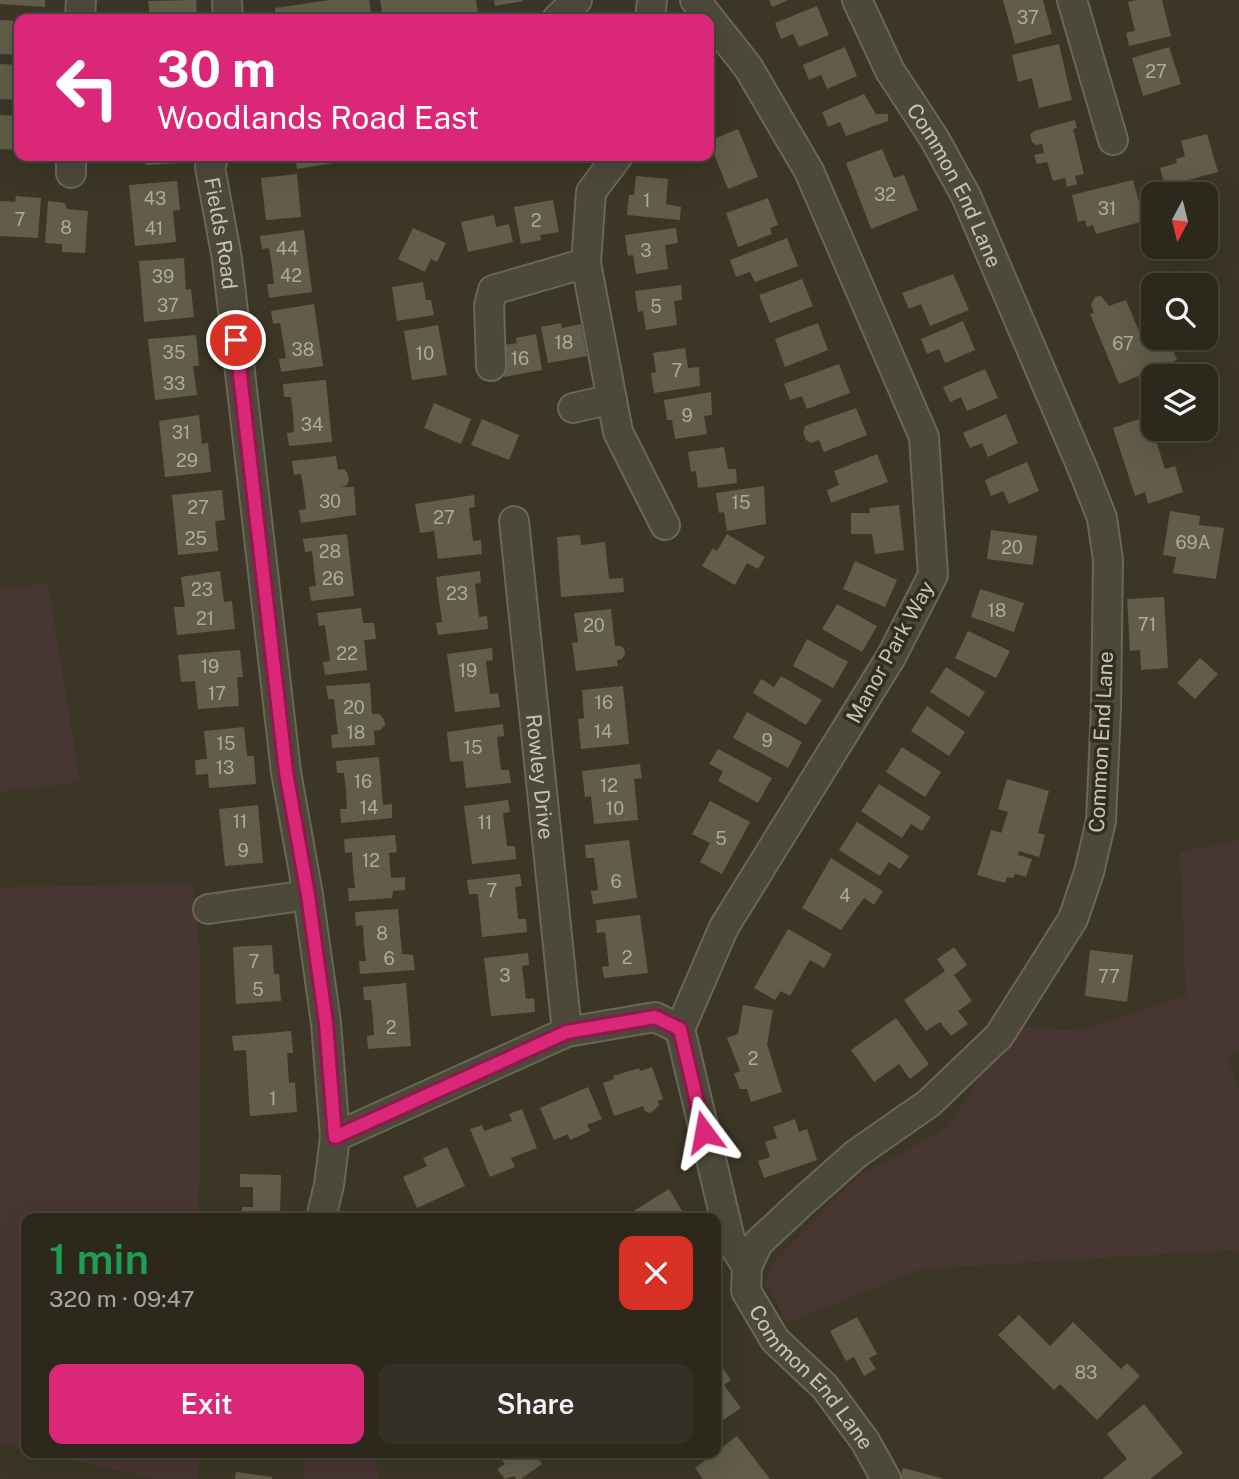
<!DOCTYPE html>
<html lang="en">
<head>
<meta charset="utf-8">
<style>
	:root { --surface:#2d281c; --page:#353025; --text:#f1f3f6; --muted:#a7a6a3; --line:#48443b; --accent:#db2777 }
	body { margin:0; font-family:"Public Sans",sans-serif; background:var(--page); color:var(--text); height:100vh; display:flex; flex-direction:column; font-size:26px; white-space:nowrap }
	* { box-sizing:border-box; margin:0 }
	p { font-size:23px; color:var(--muted) }
	.icon { flex:none; width:38px; height:38px; fill:none; stroke:currentColor; stroke-width:2; stroke-linecap:round; stroke-linejoin:round }
	.map { position:relative; flex:1; overflow:hidden }
	.panel { position:absolute; left:21px; top:1213px; width:700px; height:245px; display:flex; flex-direction:column; background:var(--surface); border-radius:14px; box-shadow:0 7px 28px #0002,0 0 0 2px var(--line) }
	.panel>* { flex:none }
	.banner { position:absolute; left:14px; top:14px; width:700px; height:147px; border-radius:14px; box-shadow:0 7px 28px #0002,0 0 0 2px var(--line); background:#db2777; color:#fff; overflow:hidden }
	.needle { width:46px; rotate:187deg }
	.fabs { position:absolute; left:1141px; top:182px; display:grid; gap:14px }
	.fabs a { display:grid; place-items:center; width:77px; height:77px; border-radius:14px; background:var(--surface); box-shadow:0 7px 28px #0002,0 0 0 2px var(--line); font-size:35px }
	.pin { position:absolute; display:grid; place-items:center; width:60px; height:60px; color:#fff; margin:-30px; border:4px solid #fff; border-radius:50%; box-shadow:0 2px 7px #0007 }
	.me { position:absolute; width:77px; margin:-38px; rotate:347deg; stroke-linejoin:round; filter:drop-shadow(0 0 5px #0008) }
	.turn { display:flex; align-items:center; gap:24px; height:147px; padding:0 28px; font-size:32px }
	.turn .icon { width:91px; height:91px; stroke-width:2.5 }
	.turn b { display:block; font-size:49px; line-height:60px }
	.round { display:grid; place-items:center; flex:none; width:74px; height:74px; border-radius:14px; background:var(--page) }
	.summary { display:flex; align-items:center; justify-content:space-between; height:119px; padding:0 28px }
	h1 { font-size:42px; font-weight:600; line-height:52px; color:#1e9e55 }
	.primary-button { display:flex; gap:14px; margin-top:auto; padding:14px 28px }
	.primary-button a { flex:1; height:80px; border-radius:14px; background:var(--accent); color:#fff; font-size:28px; font-weight:600; line-height:80px; text-align:center }
	.primary-button a+a { background:var(--page); color:var(--text) }
	.map>svg:first-child { display:block }
	.green { fill:#483633 }
	.building { fill:#625d4a }
	.lines { fill:none; stroke-linecap:round; stroke-linejoin:round }
	.minor-casing { stroke:#6a6658; stroke-width:32 }
	.minor { stroke:#4c483a; stroke-width:28 }
	.route-casing { stroke:#8e194d; stroke-width:18 }
	.route { stroke:#db2777; stroke-width:12 }
	.labels { text-anchor:middle; dominant-baseline:central; stroke-width:7; stroke-linejoin:round; paint-order:stroke }
	.number-label { font-size:18px; fill:#aeaa9b }
	.street-label { font-size:21px; fill:#c7c4b6; stroke:#312d1f }
</style>
</head>
<body>
<div class="map">
<svg width="1239" height="1479" viewBox="0 0 1239 1479">
	<rect width="100%" height="100%" fill="#3c3626"/>
	<path class="green" d="M48,583L80,782L0,792V589Z
		M1239,840V1050L1227,1057L1239,1088V1253L1234,1250L921,1269L788,1323L765,1284L776,1260L862,1174L948,1128L1011,1026L1079,1031L1186,996L1180,852Z
		M193,884L201,965L199,1218H26V1449L0,1443V887Z
		M41,1453H198V1479H157Z
		M305,1453H372L380,1479H303Z"/>
	<path class="building" d="M0,0H45V7L0,4Z
		M196,0L197,19L150,18L148,1Z
		M330,0H369L372,19H276L275,8Z
		M380,0H476L478,14L448,19H383Z
		M494,0H523V1L495,6Z
		M769,0H788L772,7Z
		M1003,0H1043L1052,34L1015,44Z
		M1136,0H1162L1171,36L1129,46L1126,33L1135,31L1128,2Z
		M817,6L829,35L799,47L793,34L781,39L775,23Z
		M0,20L19,21V55L0,54Z
		M1059,44L1072,100L1039,108L1032,78L1018,82L1012,55Z
		M845,47L857,76L827,89L821,75L809,80L803,65Z
		M1169,47L1181,84L1143,96L1132,58Z
		M0,64L19,65V100L0,99Z
		M864,94L876,114H888V121L846,136L840,122L828,127L822,112Z
		M0,115L19,116L18,150L0,149Z
		M1075,120L1077,128L1073,129L1084,174L1075,176L1077,184L1067,187L1065,178L1053,181L1047,162L1037,164L1034,155L1044,153L1042,144L1036,145L1032,142L1030,135L1034,131Z
		M738,129L758,177L728,189L709,141Z
		M1207,134L1218,172L1165,186L1160,168L1177,163L1176,159L1185,156L1181,141Z
		M882,149L894,178L904,175L918,210L871,229L846,163Z
		M144,156H181V163L146,165Z
		M295,156H344L345,161L297,169Z
		M297,174L301,217L266,220L261,178Z
		M636,176L668,179L666,204L681,207L680,220L627,215L629,195H634Z
		M1133,180L1144,221L1096,234L1093,225L1087,227L1085,220L1078,222L1072,195Z
		M177,181L180,210L173,211L176,242L135,246L129,185Z
		M16,196L41,198L38,238L0,236V201L15,202Z
		M768,198L778,225L770,228L772,234L738,247L726,213Z
		M553,200L559,232L540,235L541,240L521,244L514,207Z
		M48,201L65,203L67,209L88,211L85,253L62,252V244L45,243Z
		M494,215L496,227L509,224L513,242L468,252L461,222Z
		M413,228L446,243L437,262L431,259L425,272L398,259Z
		M676,228L678,243L665,245L668,269L636,274L633,255L628,256L625,235Z
		M304,230L312,292L269,298L267,284H274L272,266L269,248L262,249L260,236Z
		M787,238L798,266L755,282L750,272L736,277L730,260Z
		M184,258L186,290L191,289L194,317L144,322L139,261Z
		M953,274L969,310L930,326L921,304L909,309L902,293Z
		M802,279L813,306L770,323L759,295Z
		M423,282L426,300H431L434,315L397,321L392,287Z
		M681,285L682,300L674,301L677,325L646,330L643,311L638,312L635,291Z
		M1101,296L1109,306L1126,300L1146,348L1168,338L1177,360L1119,384L1090,314L1094,313L1091,305L1095,297Z
		M314,304L323,366L281,372L279,359L286,358L280,323L273,324L271,311Z
		M963,321L975,350L945,363L939,349L927,354L921,339Z
		M561,323L562,328L581,324L587,356L548,363L541,327Z
		M818,323L828,350L785,367L775,339Z
		M438,325L447,375L412,380L404,331Z
		M536,334L542,370L504,377L498,346L517,343L516,338Z
		M196,335L199,366H193L197,395L155,400L148,339Z
		M685,348L688,368L699,367L700,386L654,393L651,373L656,372L653,353Z
		M839,364L850,393L807,409L802,396L790,400L784,384Z
		M985,369L998,398L967,411L961,397L950,402L943,387Z
		M326,380L332,442L289,446L287,433L294,432L293,415L291,397H284L283,384Z
		M711,392L712,415L704,416L707,434L675,439L672,420H667L664,400Z
		M434,403L471,419L461,444L424,428Z
		M856,408L867,435L824,452L819,440L811,443L806,440L803,432L805,426Z
		M1006,414L1018,443L988,457L982,443L970,448L963,433Z
		M199,415L202,444L208,443L211,472L165,477L159,421Z
		M1148,416L1165,469L1175,466L1183,492L1148,504L1145,492L1135,496L1113,428Z
		M482,419L519,435L509,460L471,445Z
		M724,447L728,469H736L737,483L698,488L696,471L691,472L688,452Z
		M877,454L888,482L831,503L827,490L839,485L834,471Z
		M336,456L338,470L344,469L348,474L349,481L346,486L340,487H354L356,515L301,523L299,510L306,509L304,492L301,474L294,475L292,461Z
		M1027,462L1039,491L1009,504L1003,491L991,496L985,480Z
		M764,486L766,524L727,531L724,512L719,513L716,493Z
		M222,490L225,520L215,521L218,551L178,555L172,495Z
		M474,495L475,507L469,508L473,541L481,540L482,554L438,559L434,531L420,533L415,504Z
		M899,505L904,550L875,554L872,534H851V513H870L869,508Z
		M1170,511L1200,516L1199,525L1224,528L1216,579L1173,573L1176,557L1163,555Z
		M991,530L1037,536L1033,565L987,559Z
		M347,534L354,596L311,601L309,587L316,586L314,569L312,551L305,552L303,539Z
		M727,534L765,557L758,569L747,563L735,585L702,566L713,548L717,551Z
		M580,535L581,545L605,542L609,579L623,578L624,592L561,597L557,537Z
		M855,561L897,580L885,607L843,589Z
		M220,571L224,602L232,601L235,629L177,635L174,607H185L181,577Z
		M480,571L481,583L475,584L479,617L487,616L488,629L438,635L436,623L442,622L436,577Z
		M980,589L1024,603L1014,632L971,617Z
		M1164,597L1168,668L1141,670L1140,650L1130,651L1127,599Z
		M837,604L877,626L862,652L822,629Z
		M361,608L363,623H374L376,639L364,640L367,670L325,675L323,662L330,661L325,625L319,626L317,613Z
		M611,609L615,646H621L624,649L625,654L622,659L617,660L618,666L576,671L572,643L578,642L574,613Z
		M968,631L1010,651L996,678L955,658Z
		M807,639L848,662L833,688L793,666Z
		M492,648L493,660L486,661L490,694L498,693L500,707L455,712L447,654Z
		M240,650L243,677H237L239,706L198,709L195,681L181,682L178,655Z
		M1200,658L1218,674L1195,699L1177,683Z
		M946,667L985,692L969,717L930,692Z
		M781,676L822,700L806,725L753,693L761,679L774,687Z
		M370,683L372,714H379L384,719L385,725L380,730L374,731L375,745L332,748L331,735L338,734L336,717L334,699H328L326,686Z
		M623,686L629,744L581,749L578,719L584,718L582,690Z
		M927,706L965,732L949,756L911,731Z
		M747,712L802,742L788,768L733,738Z
		M503,724L504,736L497,737L501,770H509L511,783L466,788L463,761L450,762L447,732Z
		M244,727L247,756H254L256,784L209,788L208,774L196,775L195,760L207,759L204,731Z
		M902,747L941,772L925,797L886,772Z
		M718,749L772,778L758,803L718,781L723,771L709,764Z
		M379,757L383,805L392,804V818L341,823L340,809H347L346,791L344,773H337L336,761Z
		M640,764L642,778L634,779L638,820L594,824L591,796L585,797L582,771Z
		M1007,779L1049,791L1038,833L1045,835L1039,857L1019,851L1018,855L1032,859L1026,877L1015,874L1013,878L1007,877L1005,883L977,875L991,830L1001,833L1008,812L998,809Z
		M879,784L931,817L922,831L911,824L902,838L861,811Z
		M508,800L510,812L503,813L507,846H515L516,859L472,864L464,806Z
		M710,801L750,822L722,874L700,862L710,843L692,834Z
		M258,805L263,863L225,866L219,809Z
		M857,822L909,856L900,869L889,862L880,876L839,850Z
		M395,835L397,852L389,853L391,878L405,877V890L393,891L392,898L349,901L348,888H355L353,870L352,852L345,853L344,839Z
		M629,840L637,898L593,904L591,891L598,890L594,858H586L585,845Z
		M831,858L883,891L874,905L864,898L841,930L802,908Z
		M520,874L522,886L515,887L518,919H526L527,932L482,937L478,894H469L467,880Z
		M398,909L402,954L413,955L415,970L360,974L359,961H366L364,944L363,925L356,926L355,912Z
		M640,915L648,973L604,978L602,967L609,966L605,932L597,933L596,920Z
		M788,929L832,954L824,968L810,960L790,996L781,991L775,1000L754,988Z
		M272,945L274,974H279L281,1001L236,1004L233,947Z
		M954,947L967,965L954,975L972,1001L958,1011L968,1024L951,1036L940,1022L926,1031L904,1000L945,971L937,959Z
		M1090,950L1133,955L1127,1002L1085,996Z
		M528,953L529,965L522,966L526,999L534,998L535,1012L491,1016L484,958Z
		M406,983L411,1046L368,1049L367,1036L374,1035L373,1018L371,1000H364L363,987Z
		M743,1005L773,1010L767,1044L782,1092L751,1102L747,1089H740L734,1074L740,1071L727,1038L738,1034Z
		M896,1018L929,1064L910,1079L899,1064L874,1082L851,1050Z
		M291,1031L293,1053H287L289,1083L295,1082L297,1112L250,1116L246,1050L234,1051L232,1036Z
		M652,1067L663,1099L658,1101L659,1106L650,1113L645,1111L643,1106L614,1116L603,1083L614,1079L613,1076L639,1068L640,1071Z
		M588,1087L602,1119L587,1125L590,1131L570,1140L568,1134L554,1140L540,1108Z
		M522,1109L537,1148L511,1158L515,1167L490,1177L470,1129L482,1125L484,1131L512,1121L509,1114Z
		M795,1119L799,1132L807,1129L817,1160L764,1178L758,1161L770,1157L765,1142L777,1138L773,1127Z
		M447,1147L465,1186L417,1208L403,1177L427,1166L423,1158Z
		M240,1174L281,1175L280,1218H242V1207H253V1187H240Z
		M669,1189L682,1211L671,1218H640L635,1210Z
		M1019,1315L1050,1346L1073,1322L1121,1369L1127,1363L1140,1376L1097,1420L1060,1384L1054,1390L998,1335Z
		M857,1317L877,1354L869,1358L876,1369L864,1376L854,1357L846,1361L830,1331Z
		M716,1359L731,1380L724,1385L741,1408L716,1425Z
		M1144,1404L1183,1453L1150,1479H1102L1127,1459L1107,1434Z
		M737,1436L770,1479H703L695,1468Z
		M496,1452H533L542,1464L521,1479H516L514,1476L505,1479L497,1469L505,1464Z
		M903,1468L941,1478V1479H900Z
		M236,1472L272,1477V1479H235Z"/>
	<g class="lines">
		<defs>
			<g id="minor">
				<path d="M227,0L228,19"/>
				<path d="M695,0L748,67L809,171L924,437L933,575L891,657L724,927L680,1029L730,1239L747,1267"/>
				<path id="s1" d="M857,0L890,71L934,138L966,196L1084,472L1102,518L1108,560L1106,708L1101,821L1089,872L1073,919L999,1036L929,1103L856,1154L802,1202L758,1243L747,1267L746,1291L775,1340L825,1387L865,1441L886,1479"/>
				<path d="M1072,0L1113,140"/>
				<path d="M80,19L81,0"/>
				<path d="M557,19L577,0"/>
				<path d="M650,19L652,0"/>
				<path id="s2" d="M214,156L210,167L227,259L286,772L308,895L326,1023L335,1137"/>
				<path d="M618,156L591,192L586,263L618,432L665,525"/>
				<path d="M71,173V156"/>
				<path d="M491,366L489,305L493,290L586,263"/>
				<path d="M573,408L612,399"/>
				<path id="s3" d="M514,521L567,1032"/>
				<path d="M208,909L308,895"/>
				<path d="M321,1218L329,1185L335,1137L567,1032L655,1017L680,1029"/>
			</g>
		</defs>
		<use href="#minor" class="minor-casing"/>
		<use href="#minor" class="minor"/>
	</g>
	<g class="lines">
		<defs>
			<path id="route" d="M236,340L286,772L308,895L326,1023L335,1137L567,1032L655,1017L680,1029L704,1132"/>
		</defs>
		<use href="#route" class="route-casing"/>
		<use href="#route" class="route"/>
	</g>
	<g class="labels">
		<g class="number-label">
			<text x="1028" y="17">37</text>
			<text x="1156" y="71">27</text>
			<text x="885" y="194">32</text>
			<text x="155" y="198">43</text>
			<text x="647" y="200">1</text>
			<text x="1107" y="208">31</text>
			<text x="20" y="219">7</text>
			<text x="536" y="220">2</text>
			<text x="66" y="227">8</text>
			<text x="154" y="228">41</text>
			<text x="287" y="248">44</text>
			<text x="646" y="250">3</text>
			<text x="291" y="275">42</text>
			<text x="163" y="276">39</text>
			<text x="168" y="305">37</text>
			<text x="656" y="306">5</text>
			<text x="564" y="342">18</text>
			<text x="1123" y="343">67</text>
			<text x="303" y="349">38</text>
			<text x="174" y="352">35</text>
			<text x="425" y="353">10</text>
			<text x="520" y="358">16</text>
			<text x="677" y="370">7</text>
			<text x="174" y="383">33</text>
			<text x="687" y="415">9</text>
			<text x="312" y="424">34</text>
			<text x="181" y="432">31</text>
			<text x="187" y="460">29</text>
			<text x="330" y="501">30</text>
			<text x="741" y="502">15</text>
			<text x="198" y="507">27</text>
			<text x="444" y="517">27</text>
			<text x="196" y="538">25</text>
			<text x="1193" y="542">69A</text>
			<text x="1012" y="547">20</text>
			<text x="330" y="551">28</text>
			<text x="333" y="578">26</text>
			<text x="202" y="589">23</text>
			<text x="457" y="593">23</text>
			<text x="997" y="610">18</text>
			<text x="205" y="618">21</text>
			<text x="1147" y="624">71</text>
			<text x="594" y="625">20</text>
			<text x="347" y="653">22</text>
			<text x="210" y="666">19</text>
			<text x="468" y="670">19</text>
			<text x="217" y="693">17</text>
			<text x="604" y="702">16</text>
			<text x="354" y="707">20</text>
			<text x="603" y="731">14</text>
			<text x="356" y="732">18</text>
			<text x="767" y="740">9</text>
			<text x="226" y="743">15</text>
			<text x="473" y="747">15</text>
			<text x="225" y="767">13</text>
			<text x="363" y="781">16</text>
			<text x="609" y="785">12</text>
			<text x="369" y="807">14</text>
			<text x="615" y="808">10</text>
			<text x="240" y="821">11</text>
			<text x="485" y="822">11</text>
			<text x="721" y="838">5</text>
			<text x="243" y="850">9</text>
			<text x="371" y="860">12</text>
			<text x="616" y="881">6</text>
			<text x="492" y="890">7</text>
			<text x="845" y="895">4</text>
			<text x="382" y="933">8</text>
			<text x="627" y="957">2</text>
			<text x="389" y="958">6</text>
			<text x="254" y="961">7</text>
			<text x="505" y="975">3</text>
			<text x="1109" y="976">77</text>
			<text x="258" y="989">5</text>
			<text x="391" y="1027">2</text>
			<text x="753" y="1058">2</text>
			<text x="273" y="1098">1</text>
			<text x="1086" y="1372">83</text>
		</g>
		<g class="street-label">
			<text stroke="none"><textPath href="#s1" startOffset="210">Common End Lane</textPath></text>
			<text stroke="none"><textPath href="#s2" startOffset="79">Fields Road</textPath></text>
			<text transform="translate(890 652) rotate(-61)">Manor Park Way</text>
			<text transform="translate(1101 742) rotate(-87)">Common End Lane</text>
			<text stroke="none"><textPath href="#s3" startOffset="257">Rowley Drive</textPath></text>
			<text stroke="none"><textPath href="#s1" startOffset="1596">Common End Lane</textPath></text>
		</g>
	</g>
</svg>
<div class="fabs">
<a><svg class="needle" viewBox="-14 -14 28 28"><path d="M0-13l5 13h-10z" fill="#e53935"/><path d="M0 13l5-13h-10z" fill="#a7a6a3"/></svg></a>
<a><svg class="icon" aria-label="search" viewBox="0 0 24 24"><circle cx="10" cy="10" r="6"/><path d="M15 15l6 6"/></svg></a>
<a><svg class="icon" aria-label="layers" viewBox="0 0 24 24"><path d="M12 4l9 5-9 5-9-5zM3 14l9 5 9-5"/></svg></a>
</div>
<div class="pin" style="left:236px;top:340px;background:#d93025"><svg class="icon" aria-label="arrive" viewBox="0 0 24 24"><path d="M6 21V4h12l-3 4 3 4H6"/></svg></div>
<svg class="me" style="left:704px;top:1132px" viewBox="-20 -20 40 40"><path d="M0-17L14 15 0 8-14 15z" fill="#db2777" stroke="#fff" stroke-width="4"/></svg>
<div class="banner">
<div class="turn"><svg class="icon" aria-label="left" viewBox="0 0 24 24"><path d="M17 20v-9H6M10 6l-5 5 5 5"/></svg><div><b>30 m</b>Woodlands Road East</div></div>
</div>
<section class="panel">
<div class="summary"><div><h1>1 min</h1><p>320 m · 09:47</p></div><a class="round" style="background:#d93025;color:#fff"><svg class="icon" aria-label="close" viewBox="0 0 24 24"><path d="M6 6l12 12M18 6L6 18"/></svg></a></div>
<div class="primary-button"><a>Exit</a><a>Share</a></div>
</section>
</div>
</body>
</html>
